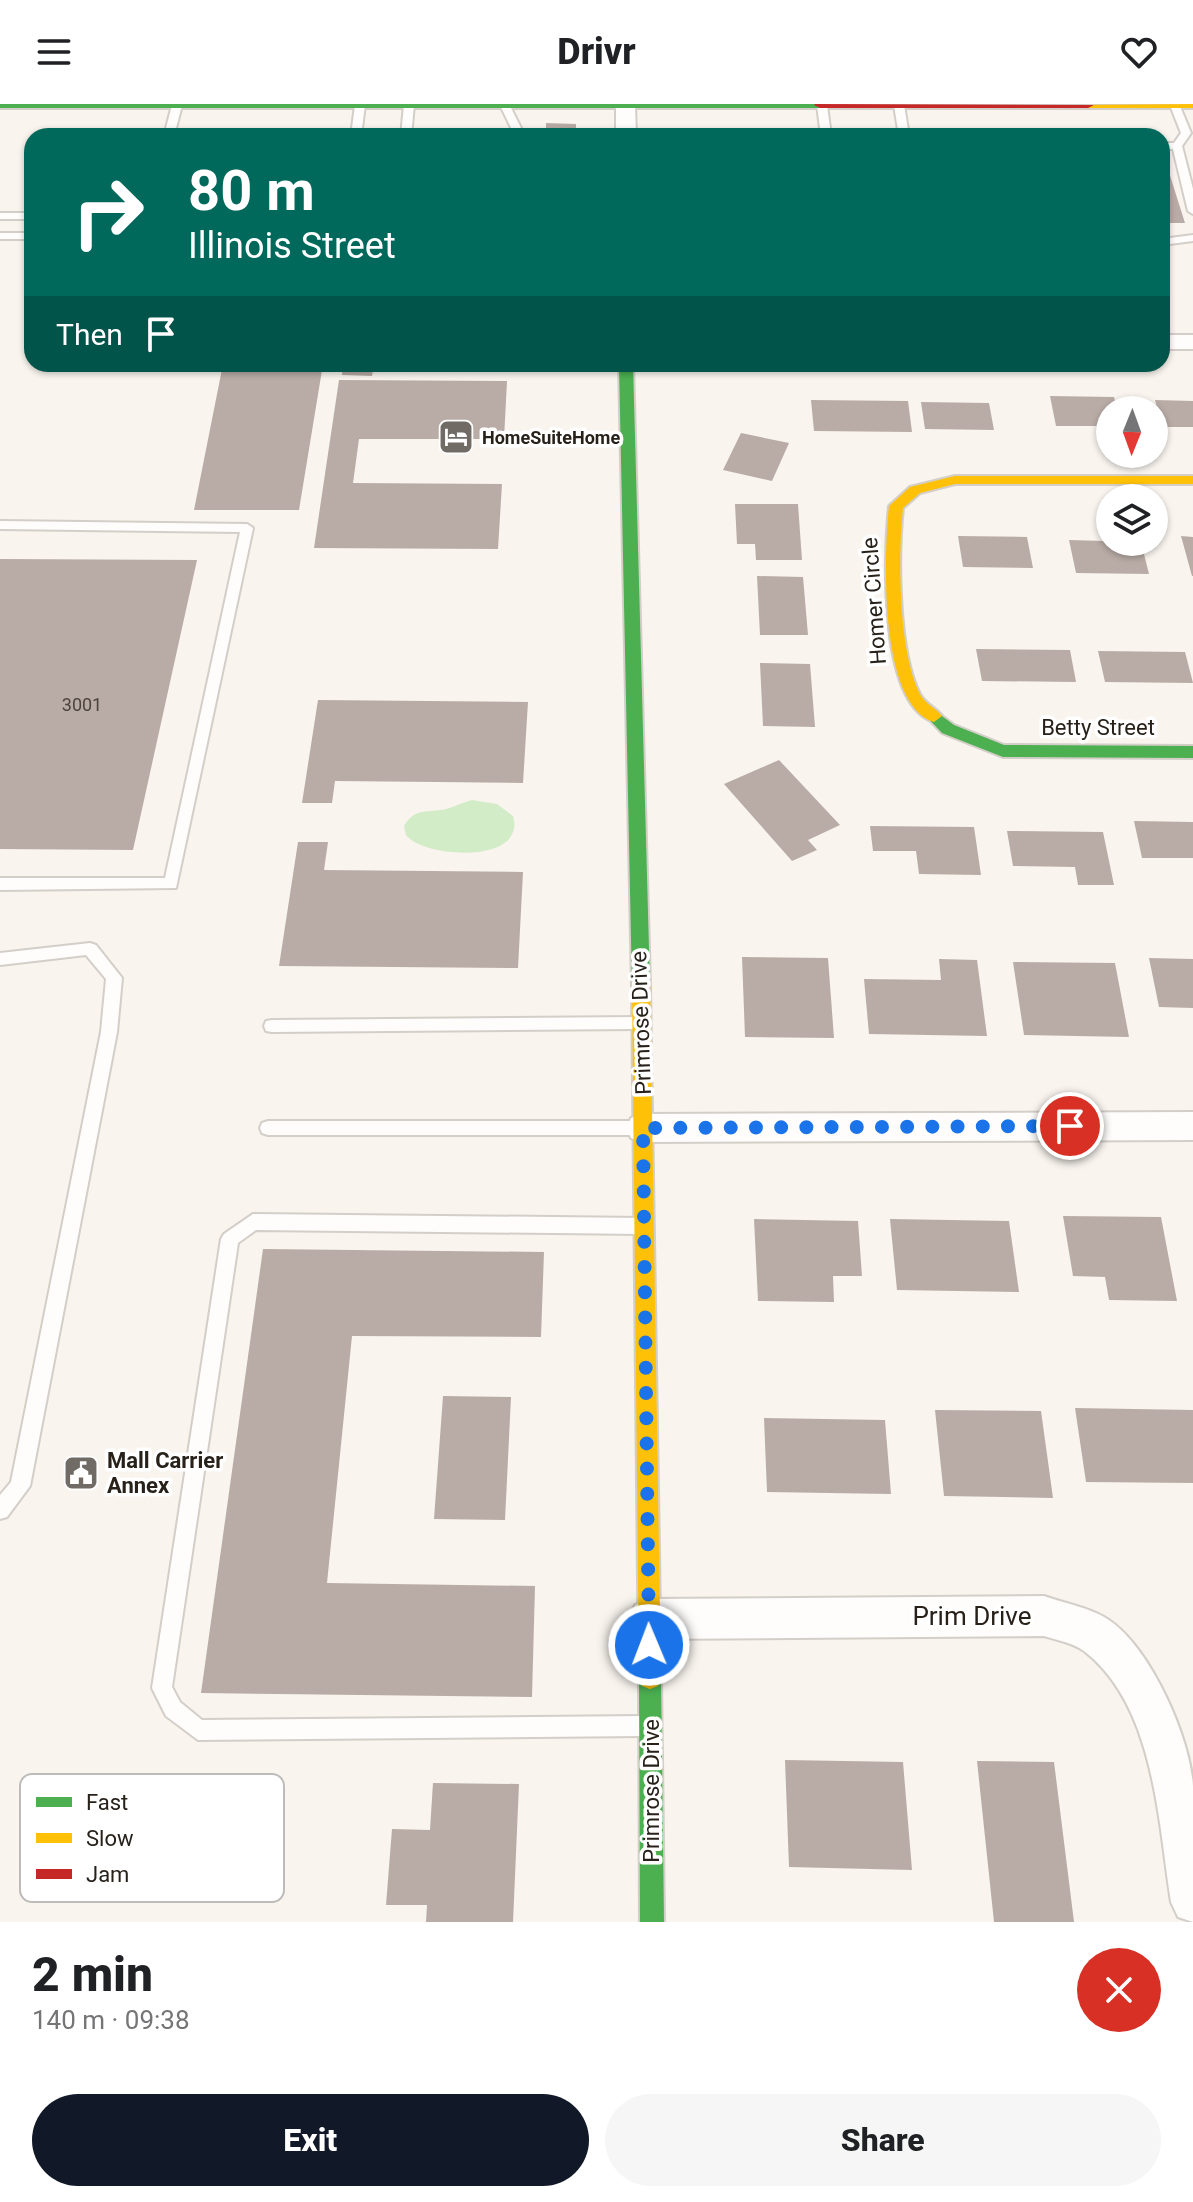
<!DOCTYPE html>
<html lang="en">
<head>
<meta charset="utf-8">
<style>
	:root { --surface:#fff; --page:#f6f6f6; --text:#202124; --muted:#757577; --accent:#111827 }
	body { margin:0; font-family:Roboto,sans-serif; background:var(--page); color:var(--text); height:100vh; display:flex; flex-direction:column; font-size:30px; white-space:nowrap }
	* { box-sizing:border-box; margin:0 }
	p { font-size:26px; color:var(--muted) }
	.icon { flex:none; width:44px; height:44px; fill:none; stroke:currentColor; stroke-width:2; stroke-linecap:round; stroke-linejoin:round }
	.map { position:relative; height:1818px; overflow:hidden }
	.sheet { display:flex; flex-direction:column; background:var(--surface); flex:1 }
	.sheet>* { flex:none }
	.banner { position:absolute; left:24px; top:24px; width:1146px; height:244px; border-radius:24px; box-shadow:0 2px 6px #0004; background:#00695c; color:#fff; overflow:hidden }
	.needle { width:52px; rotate:181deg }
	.buttons { position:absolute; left:1096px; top:292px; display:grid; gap:16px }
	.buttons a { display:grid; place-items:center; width:72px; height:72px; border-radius:50%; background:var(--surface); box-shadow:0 2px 6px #0004; font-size:40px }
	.pin { position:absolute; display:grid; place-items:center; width:68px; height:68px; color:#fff; margin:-34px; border:4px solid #fff; border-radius:50%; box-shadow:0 2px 8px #0007 }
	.me { position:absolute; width:88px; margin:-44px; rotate:359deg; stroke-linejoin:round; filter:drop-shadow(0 0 6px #0008) }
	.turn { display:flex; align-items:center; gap:28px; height:168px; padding:0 32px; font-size:36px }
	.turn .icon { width:104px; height:104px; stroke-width:2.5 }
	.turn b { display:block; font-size:56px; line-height:68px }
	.then { display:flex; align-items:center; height:76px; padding:0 32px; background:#0003; gap:16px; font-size:30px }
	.round { display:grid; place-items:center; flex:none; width:84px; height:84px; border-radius:42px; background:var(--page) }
	.summary { display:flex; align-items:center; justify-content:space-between; height:136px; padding:0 32px }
	h1 { font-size:48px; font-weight:800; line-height:60px }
	.primary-button { display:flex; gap:16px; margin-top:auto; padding:16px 32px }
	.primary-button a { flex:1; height:92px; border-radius:48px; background:var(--accent); color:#fff; font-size:32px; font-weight:800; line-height:92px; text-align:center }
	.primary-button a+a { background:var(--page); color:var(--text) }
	header { display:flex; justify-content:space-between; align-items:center; height:104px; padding:0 32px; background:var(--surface); font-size:36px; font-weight:800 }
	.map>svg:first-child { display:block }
	.water { fill:#d3ecc8 }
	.building { fill:#b9aca6 }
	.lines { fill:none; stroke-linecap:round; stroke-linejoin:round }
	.lane-casing { stroke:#d4cec8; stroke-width:4 }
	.street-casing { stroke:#d4cec8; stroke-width:4 }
	.fast-casing { stroke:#d4cec8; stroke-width:4 }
	.slow-casing { stroke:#d4cec8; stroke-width:4 }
	.jam-casing { stroke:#d4cec8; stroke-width:4 }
	.lane { fill:#fefdfc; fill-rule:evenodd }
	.street { fill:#fefdfc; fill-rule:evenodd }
	.fast { fill:#4caf50; fill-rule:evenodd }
	.slow { fill:#ffc107; fill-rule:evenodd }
	.jam { fill:#c62828; fill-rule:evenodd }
	.route { stroke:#1a73e8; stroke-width:14; stroke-dasharray:0 25.2 }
	.labels { text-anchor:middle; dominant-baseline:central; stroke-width:7; stroke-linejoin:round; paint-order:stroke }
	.far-poi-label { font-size:18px; font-weight:bold; fill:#27211a; stroke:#fff; text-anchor:start }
	.number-label { font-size:18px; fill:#4c443d }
	.street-label { font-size:22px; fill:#27211a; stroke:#fff }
	.poi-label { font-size:22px; font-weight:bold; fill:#27211a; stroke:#fff; text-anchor:start }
	.near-street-label { font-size:26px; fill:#27211a; stroke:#fff }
	.key { fill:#fff; stroke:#bebcba; stroke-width:2 }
	.key-label { font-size:22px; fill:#27211a }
</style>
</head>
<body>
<header><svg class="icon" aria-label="menu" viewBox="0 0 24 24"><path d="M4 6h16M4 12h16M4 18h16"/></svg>Drivr<svg class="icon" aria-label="heart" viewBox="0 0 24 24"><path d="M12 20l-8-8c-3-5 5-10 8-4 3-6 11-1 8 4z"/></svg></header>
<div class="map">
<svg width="1193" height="1818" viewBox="0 0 1193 1818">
	<rect width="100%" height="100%" fill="#f9f4ee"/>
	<path class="water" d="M472,696L497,700L513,712C527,761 423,754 406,731L404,722C415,703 428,709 446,705C455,703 463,698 472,696Z"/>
	<path class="building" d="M546,19L576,20V32H546Z
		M1162,62H1167L1185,119H1162Z
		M223,260H323L299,406H194Z
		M343,260H374L372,272L342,271Z
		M339,276L507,277L504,335H359L353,379L502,380L498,445L314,444Z
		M1050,292L1114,293L1117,306H1110V322H1056Z
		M811,296L908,297L912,328L814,327Z
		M1155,296L1193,297V323H1162Z
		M921,298L989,299L994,326L925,325Z
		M741,329L789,339L772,377L723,366Z
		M735,400H798L802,456H756L755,440H737Z
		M958,432L1027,433L1033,464L963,463Z
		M1181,432L1193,433V472H1192Z
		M1069,436L1141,438L1149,470L1076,469Z
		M0,455L197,456L133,746L0,745Z
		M757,472L803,473L808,531H760Z
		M976,545L1070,546L1076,578L982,577Z
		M1098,547L1185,548L1193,579L1105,578Z
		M760,559L810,560L815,623L763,622Z
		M318,596L528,598L523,679L335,677L332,699H302Z
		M779,656L840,721L808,736L817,746L792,757L724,680Z
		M1134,717L1193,718V754H1142Z
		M870,722L974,723L981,771L919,770L916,747H873Z
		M1007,727L1103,728L1114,781H1078L1075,763L1013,762Z
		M298,738H328L324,766L523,768L518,864L279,862Z
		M742,853L828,854L834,934L745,933Z
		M1149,854L1193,855V904L1159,903Z
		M939,855L977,856L987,932L869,930L864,875L941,876Z
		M1013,858L1115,859L1129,933L1024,931Z
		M1063,1112L1161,1113L1177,1197L1109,1196L1105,1173L1073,1172Z
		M754,1115L858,1117L862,1172H833L834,1198L758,1197Z
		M890,1115L1009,1117L1019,1188L897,1186Z
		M263,1145L544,1148L541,1233L352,1232L327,1479L535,1482L532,1593L201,1589Z
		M443,1292L511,1293L505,1416L434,1415Z
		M1075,1304L1193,1306V1379L1086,1378Z
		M935,1306L1041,1307L1053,1394L944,1392Z
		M764,1314L885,1316L891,1390L767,1388Z
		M785,1656L903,1658L912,1766L789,1763Z
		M977,1657L1054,1658L1074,1818H994Z
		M433,1679L519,1680L513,1818H426L427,1801H386L392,1725L430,1726Z"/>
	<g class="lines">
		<defs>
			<path id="lane" d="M1179,0L1191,29L1182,42L1193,85V110L1188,107L1173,45H1162V39H1174L1181,29L1170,1Z
				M172,1H182L174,32H164Z
				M355,1H365L361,32H351Z
				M404,1H414L411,32H401Z
				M500,1L509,0L525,32H515Z
				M817,1H827L831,32H821Z
				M894,1H904L909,32H899Z
				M0,109H32V115H0Z
				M0,129H32V135H0Z
				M1193,131V137L1162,141V135Z
				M0,417L247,420L253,424L176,784L0,786V774H165L240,428L0,425Z
				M90,839L96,841L122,874L117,928L30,1382L7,1413L0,1415V1391L11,1378L101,928L106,875L86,851L0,861V849Z
				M639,913L645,914L647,919L645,924L639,925L272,928L266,927L264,922L266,917L272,916Z
				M268,1017H642L648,1019L650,1024L648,1029L642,1031H268L262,1029L260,1024L262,1019Z
				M253,1110L642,1114L648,1117L651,1122L648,1127L642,1130L256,1126L238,1139L172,1583L180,1598L202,1616L643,1612L650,1615L653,1622L650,1629L643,1632L198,1636L166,1612L152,1584L221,1135L224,1130Z"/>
			<path id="street" d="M635,0L636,32H616V1Z
				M1162,231H1193V245H1162Z
				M1193,1008V1036L643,1038L631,1034L626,1024L631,1014L643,1010Z
				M1044,1492C1066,1500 1094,1504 1113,1519C1152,1549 1190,1633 1193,1682C1193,1727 1193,1773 1193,1818L1178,1813L1171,1798C1158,1717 1155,1602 1084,1547C1073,1539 1057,1536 1044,1532L649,1535L635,1529L629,1515L635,1501L649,1495Z"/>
			<path id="fast" d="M0,0H825L826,1L820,4H0Z
				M619,260H633L650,882L647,887H635L632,882Z
				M934,606L954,621L1004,641L1193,642V654L1003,653L942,629L926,612Z
				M650,1563L658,1566L661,1574L664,1818H640L639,1574L642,1566Z"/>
			<path id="slow" d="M1193,0V4H1088L1082,1Z
				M955,372H1193V380H955L920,389L903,404C898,451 898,548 920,590C925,600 936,604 942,612L934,618C878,600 884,450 889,402L910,383Z
				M641,875L647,877L650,882L661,1574L658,1582L650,1585L642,1582L639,1574L632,882L635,877Z"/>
			<path id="jam" d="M814,1L815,0L1094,1L1088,4H820Z"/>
		</defs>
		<use href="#lane" class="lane-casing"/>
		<use href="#street" class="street-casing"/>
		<use href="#fast" class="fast-casing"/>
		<use href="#slow" class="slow-casing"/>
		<use href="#jam" class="jam-casing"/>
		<use href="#lane" class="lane"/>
		<use href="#street" class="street"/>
		<use href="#fast" class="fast"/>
		<use href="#slow" class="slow"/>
		<use href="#jam" class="jam"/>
	</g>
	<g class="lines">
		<path class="route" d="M649,1541L643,1024L1070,1022"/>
	</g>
	<defs>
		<symbol id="hotel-square" viewBox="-11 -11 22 22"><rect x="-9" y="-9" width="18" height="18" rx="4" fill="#706b64" stroke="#fff"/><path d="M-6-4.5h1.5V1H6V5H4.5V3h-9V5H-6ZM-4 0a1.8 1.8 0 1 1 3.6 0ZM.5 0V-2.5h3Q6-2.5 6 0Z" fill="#fff"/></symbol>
		<symbol id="civic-square" viewBox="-11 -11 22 22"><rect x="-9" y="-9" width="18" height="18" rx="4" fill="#706b64" stroke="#fff"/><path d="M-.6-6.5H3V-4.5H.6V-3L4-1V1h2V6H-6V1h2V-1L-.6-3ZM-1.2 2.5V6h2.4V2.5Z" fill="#fff"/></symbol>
	</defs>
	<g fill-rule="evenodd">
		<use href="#hotel-square" x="436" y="313" width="40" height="40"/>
		<use href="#civic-square" x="61" y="1349" width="40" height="40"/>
	</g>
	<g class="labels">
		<g class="far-poi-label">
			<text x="482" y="333">HomeSuiteHome</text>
		</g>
		<g class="number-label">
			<text x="82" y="600">3001</text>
		</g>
		<g class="street-label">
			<text transform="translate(874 497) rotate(-94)">Homer Circle</text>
			<text x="1098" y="623">Betty Street</text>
			<text transform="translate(641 919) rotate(-92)">Primrose Drive</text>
			<text transform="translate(651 1687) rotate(-90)">Primrose Drive</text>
		</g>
		<g class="poi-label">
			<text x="107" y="1356">Mall Carrier<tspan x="107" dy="25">Annex</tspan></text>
		</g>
		<g class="near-street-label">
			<text x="972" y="1512">Prim Drive</text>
		</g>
	</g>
	<rect x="20" y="1670" width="264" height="128" rx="12" class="key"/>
	<rect x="36" y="1693" width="36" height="10" fill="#4caf50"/>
	<rect x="36" y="1729" width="36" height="10" fill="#ffc107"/>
	<rect x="36" y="1765" width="36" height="10" fill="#c62828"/>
	<g class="key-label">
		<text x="86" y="1706">Fast</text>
		<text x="86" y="1742">Slow</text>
		<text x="86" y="1778">Jam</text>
	</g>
</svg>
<div class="buttons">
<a><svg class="needle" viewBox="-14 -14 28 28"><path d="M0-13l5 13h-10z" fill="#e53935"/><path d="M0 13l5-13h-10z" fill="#757577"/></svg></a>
<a><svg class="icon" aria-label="layers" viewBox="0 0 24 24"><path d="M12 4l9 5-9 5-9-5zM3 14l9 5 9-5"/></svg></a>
</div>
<div class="pin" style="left:1070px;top:1022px;background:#d93025"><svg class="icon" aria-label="arrive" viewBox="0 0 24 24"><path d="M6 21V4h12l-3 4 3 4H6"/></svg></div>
<svg class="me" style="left:649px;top:1541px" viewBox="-20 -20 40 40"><circle r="17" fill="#1a73e8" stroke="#fff" stroke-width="3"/><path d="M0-11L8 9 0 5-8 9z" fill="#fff"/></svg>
<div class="banner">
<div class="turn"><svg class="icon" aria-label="right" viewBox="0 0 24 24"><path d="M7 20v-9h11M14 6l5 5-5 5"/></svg><div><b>80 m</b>Illinois Street</div></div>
<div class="then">Then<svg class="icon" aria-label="arrive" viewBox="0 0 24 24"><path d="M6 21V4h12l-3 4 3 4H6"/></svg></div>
</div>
</div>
<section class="sheet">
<div class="summary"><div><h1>2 min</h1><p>140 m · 09:38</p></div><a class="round" style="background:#d93025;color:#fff"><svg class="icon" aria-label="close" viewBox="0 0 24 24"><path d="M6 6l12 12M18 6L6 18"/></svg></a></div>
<div class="primary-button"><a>Exit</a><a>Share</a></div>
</section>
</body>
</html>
